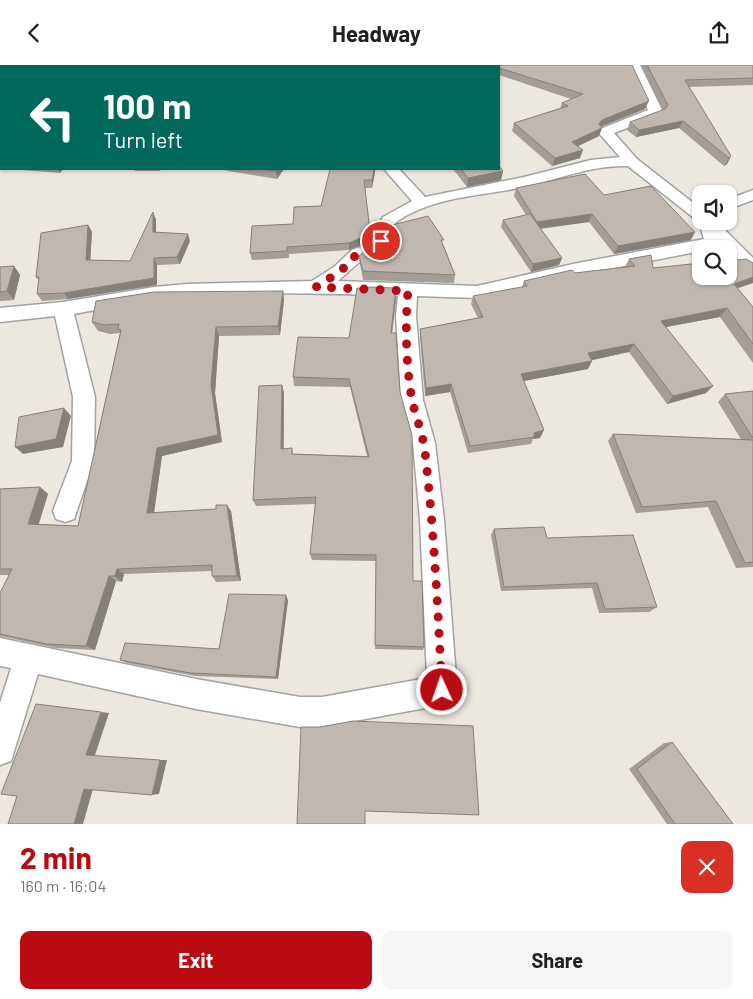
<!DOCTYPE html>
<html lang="en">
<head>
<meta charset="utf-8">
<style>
	:root { --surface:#fff; --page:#f6f6f6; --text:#202124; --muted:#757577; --accent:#ba0b12 }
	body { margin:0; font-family:Barlow,sans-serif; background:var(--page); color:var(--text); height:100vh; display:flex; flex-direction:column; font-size:19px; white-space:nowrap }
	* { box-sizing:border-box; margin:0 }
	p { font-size:16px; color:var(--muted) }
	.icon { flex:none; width:28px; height:28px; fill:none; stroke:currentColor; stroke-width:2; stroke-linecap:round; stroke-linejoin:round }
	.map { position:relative; height:759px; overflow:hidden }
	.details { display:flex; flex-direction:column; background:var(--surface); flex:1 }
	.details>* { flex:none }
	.banner { position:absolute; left:0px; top:0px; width:500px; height:105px; box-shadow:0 1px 4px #0004; background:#00695c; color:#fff; overflow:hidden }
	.controls { position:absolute; left:692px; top:120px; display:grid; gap:10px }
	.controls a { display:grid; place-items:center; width:45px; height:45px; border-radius:10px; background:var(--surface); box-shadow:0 1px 4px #0004; font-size:25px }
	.pin { position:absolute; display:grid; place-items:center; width:42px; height:42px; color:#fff; margin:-21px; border:2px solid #fff; border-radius:50%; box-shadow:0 1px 5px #0007 }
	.me { position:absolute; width:55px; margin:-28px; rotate:357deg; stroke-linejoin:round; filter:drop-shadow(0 0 4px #0008) }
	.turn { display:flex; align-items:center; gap:18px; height:105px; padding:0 20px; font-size:22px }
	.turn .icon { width:65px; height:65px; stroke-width:2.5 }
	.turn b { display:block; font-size:35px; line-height:42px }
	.round { display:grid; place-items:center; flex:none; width:52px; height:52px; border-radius:10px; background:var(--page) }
	.summary { display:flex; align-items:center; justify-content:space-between; height:85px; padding:0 20px }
	h1 { font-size:30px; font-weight:700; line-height:38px; color:var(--accent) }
	.primary-button { display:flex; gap:10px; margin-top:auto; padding:10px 20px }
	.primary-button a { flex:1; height:58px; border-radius:10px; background:var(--accent); color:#fff; font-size:20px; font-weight:700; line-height:58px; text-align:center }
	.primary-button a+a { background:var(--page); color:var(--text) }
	header { display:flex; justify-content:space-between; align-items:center; height:65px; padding:0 20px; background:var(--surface); font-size:22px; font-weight:700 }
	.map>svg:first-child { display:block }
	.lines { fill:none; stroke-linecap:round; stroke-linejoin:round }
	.street-casing { stroke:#a2a2a2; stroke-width:3 }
	.street { fill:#fff; fill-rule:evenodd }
	.wall { fill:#a59d97 }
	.shaded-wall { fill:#86807b }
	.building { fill:#c0b7b0; stroke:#86807b }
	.route { stroke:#ba0b12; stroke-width:9; stroke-dasharray:0 16.2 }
</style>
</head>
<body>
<header><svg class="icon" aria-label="back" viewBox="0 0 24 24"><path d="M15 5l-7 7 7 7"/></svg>Headway<svg class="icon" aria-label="share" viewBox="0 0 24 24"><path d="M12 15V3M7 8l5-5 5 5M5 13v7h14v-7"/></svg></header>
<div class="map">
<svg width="753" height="759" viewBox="0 0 753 759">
	<rect width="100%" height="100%" fill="#ece8e0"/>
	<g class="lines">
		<defs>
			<path id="street" d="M628,0H640L663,47L661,50L614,68L637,94L701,144V156H716L753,193V209L747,207L729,189V184H724L720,180L712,184H701V186L573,211L477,233L417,231L416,251L423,335L435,378L444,455L457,625L452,635L442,640L322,662H300L196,644L38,609L11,696L0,700V638L11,603L0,601V573L196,614L300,632H322L427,613L420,455L413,378L401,335L396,251L398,231C318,228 237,226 157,234C129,237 101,244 74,249L95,332L94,396L74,454L65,457L56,454L53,446L72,396L73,332L55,251L0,257V243L63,237L154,222L187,219L312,216L334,202L352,185L369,179L383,152L412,136L384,104H399L425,132L524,112L591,95L620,92L598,67L600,64L648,45ZM628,101L699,157L704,174L573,199L477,221L338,216L364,193L381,188C388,178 389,162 399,155C436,131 482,131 524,122C559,114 592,100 628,101Z
				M753,125V135L729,144V134Z"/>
		</defs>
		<use href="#street" class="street-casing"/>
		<use href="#street" class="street"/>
	</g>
	<path class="wall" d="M127,0H632L645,44L601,62L602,63L599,71L578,81L580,93L552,101L512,66L514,58L560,44L562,38L571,34L499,10V1H124Z
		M641,0H753V20L689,22L731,91L727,99L724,101L679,63L636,72L627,65L630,57L663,45Z
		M1,69V103H0V71Z
		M11,104H63L60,108Z
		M134,104H161L160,106H135Z
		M222,104H284L277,114L228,106Z
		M453,104H499L503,106L501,115L467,122Z
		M375,107L372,123H365L370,173L368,177L349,185L289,189V193L252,195L250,188L321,141Z
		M516,123L604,130L691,175L614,189L589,157L541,164L562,193L559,200L531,207L501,162L503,155L526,150L514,131Z
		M156,154V167L190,176L180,199L157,200V220L68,234L42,236L37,229L39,216L36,212L88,160L92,167L90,195L130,196Z
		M444,181L455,210L454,218L363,215L360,199L359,191Z
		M629,194L653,203L738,224L753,242V298L720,252L666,262L706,328L667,339L629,287L592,295L588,304L524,316L540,373L533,374L531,379L468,388L450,327L425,331L420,272V264L478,253L471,239L473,231L522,222L524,216L575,208L625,202Z
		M14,201L20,210L14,235L0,236V202Z
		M283,226L284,235L280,270L219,271L215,328L222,377L162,391L154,448L231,446L241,516L216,517L212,511V506L124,509L122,517L116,516L95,585L56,583L0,571V528L9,510H0V424L40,422L48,429L38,459L78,461L120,268L110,269L98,266L92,257Z
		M396,233L392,268L400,327L413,516L424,582L423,585L375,584L376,496L312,495L310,489L315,439L256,441L253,435L282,320L284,328V384L292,383L293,389L367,391L350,322L294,321L293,312L349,273Z
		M753,326V502L736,503L708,442L636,448L608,376L613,369L741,374L718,337L725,329Z
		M494,464L547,473L657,542L649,547L599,548L592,523L501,526L491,470Z
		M288,535L278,614L195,611L127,598L120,595L219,584Z
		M672,677L733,759H667L629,704L664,678Z"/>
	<path class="shaded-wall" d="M466,0H479V1H461Z
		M649,36L645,44L599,62L602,63L599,71L570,85L572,77L599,59L602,55Z
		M683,56L679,63L636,72L639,65Z
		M583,85L580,93L552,101L555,93Z
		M731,91L727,99L724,101L729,93Z
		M57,104H63L60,108Z
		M278,104H284L277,114L276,106Z
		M374,104H375V107L372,123V115Z
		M503,106L501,115L467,122L468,113Z
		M153,147L156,154V174L153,167Z
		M592,149L589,157L534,164L537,157Z
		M88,160L92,167L90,201L86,195Z
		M370,166V173L368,177L349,185V178Z
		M695,167L691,175L614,189L618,181Z
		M188,169L190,176L180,199L177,192Z
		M154,193L157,200V220L68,234L64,228Z
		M562,193L559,200L531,207L533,199Z
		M14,201L20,210L14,235L7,226Z
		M753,212V218L727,227L734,219Z
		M396,223V233L391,277V268Z
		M283,226L284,235L280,270L278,261Z
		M727,243L720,252L655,264L661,256Z
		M216,262L219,271L215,328L222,377L162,391L153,455L147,448L157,383Z
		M634,279L629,287L583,297L588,288Z
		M592,296L588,304L518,317L521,309Z
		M451,319L450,327L425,331L426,323Z
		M282,320L284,328L283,392L281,384Z
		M713,321L706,328L667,339L673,331Z
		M64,343L71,351L63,382L23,389L15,382Z
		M544,365L540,373L533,374L534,372V368Z
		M40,422L48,429L37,465L28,459Z
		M227,440L231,446L241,516L237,511Z
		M117,504L124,509L122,517L115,511Z
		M109,511L116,516L95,585L86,581Z
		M286,530L288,535L278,614L276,612Z
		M101,647L109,648L95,690H86Z
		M160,695H167L159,729L152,730Z
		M84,724H93L83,759H74Z"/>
	<path class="building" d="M127,0H466L461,1H124Z
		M491,0H632L649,36L602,55L599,59L602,63L572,77L583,85L555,93L514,58L568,41L562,38L583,29L499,3V1H495Z
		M647,0H753V13L685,15L731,91L729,93L683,56L639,65L630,57L665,44L668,40Z
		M1,69V95H0V71Z
		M499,101L503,106L468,113L461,104H499Z
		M260,104H278L276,106Z
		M330,104H374L372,115H364L370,166L368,170L349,178L287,182V186L250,188L252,161L293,159L294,142L321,141Z
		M585,109L604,130L651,121L695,167L618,181L592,149L537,157L516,123Z
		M153,147V167L188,169L177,192L154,193V213L64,228L37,229L39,212H36L41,168L88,160L86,195L130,196Z
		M530,149L562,193L533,199L503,155Z
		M428,151L444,175H441L455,210L363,206L359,191L365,186L383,180L392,160Z
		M651,190L653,203L701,198V211H729V196L746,194L753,198V212L734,219L753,242V279L727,243L661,256L713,321L673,331L634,279L588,288L592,296L521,309L544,365L534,368V372L470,381L451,319L426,323L420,264L483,252L473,231L527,221L524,216L572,205L575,208L635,201L629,194Z
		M14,201L7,226L0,227V202Z
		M366,222L396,223L391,268H396L400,327L412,370L413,516H422L424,582L375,580L376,490L310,489L316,432L253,435L259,321L282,320L281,384L292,383V389L369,392L349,314L293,312L298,272L349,273L357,223L367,224Z
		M283,226L278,261L216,262L211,319L218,370L157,383L147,448L216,444V440H227L237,511H212V500L117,504L115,511H109L86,581L46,579L0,569V528L12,504H0V424L40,422L28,459L78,461L121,265L118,264L119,259L104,260L92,257L96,236L154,227Z
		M753,326V373L725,329Z
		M64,343L56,374L15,382L19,352Z
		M613,369L753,375V497L745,498L716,436L642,442Z
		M544,462L547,473L633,470L657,542L605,544L597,518L504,522L494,464Z
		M229,529L286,530L276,612L190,608L120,595L125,578L219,584Z
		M36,639L101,647L86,690L160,695L152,730L84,724L74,759H8L17,731L1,729Z
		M353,656L473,661L479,750L365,746V759H297L301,662H320Z
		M672,677L733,759H675L637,704Z"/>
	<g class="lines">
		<path class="route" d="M381,176L375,184C352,186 356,194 340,206C332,212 324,217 316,222L408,226C405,261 406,300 412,335C416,353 423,369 425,387C434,466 438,546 442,625"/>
	</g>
</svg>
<div class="controls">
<a><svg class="icon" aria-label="sound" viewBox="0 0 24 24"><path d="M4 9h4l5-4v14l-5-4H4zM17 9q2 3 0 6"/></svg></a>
<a><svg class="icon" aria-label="search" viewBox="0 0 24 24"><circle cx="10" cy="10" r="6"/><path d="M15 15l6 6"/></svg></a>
</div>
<div class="pin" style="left:381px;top:176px;background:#d93025"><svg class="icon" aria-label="arrive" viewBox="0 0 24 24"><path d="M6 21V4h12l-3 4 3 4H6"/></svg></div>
<svg class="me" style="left:442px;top:625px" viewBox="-20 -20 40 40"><circle r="17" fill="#ba0b12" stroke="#fff" stroke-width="3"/><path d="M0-11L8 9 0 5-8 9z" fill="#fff"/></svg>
<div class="banner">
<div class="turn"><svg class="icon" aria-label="left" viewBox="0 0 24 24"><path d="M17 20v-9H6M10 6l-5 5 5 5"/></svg><div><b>100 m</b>Turn left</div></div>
</div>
</div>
<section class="details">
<div class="summary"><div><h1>2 min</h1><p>160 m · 16:04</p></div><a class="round" style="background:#d93025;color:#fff"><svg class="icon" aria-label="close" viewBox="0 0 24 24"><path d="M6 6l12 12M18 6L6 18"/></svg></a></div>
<div class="primary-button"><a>Exit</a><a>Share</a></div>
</section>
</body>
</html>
